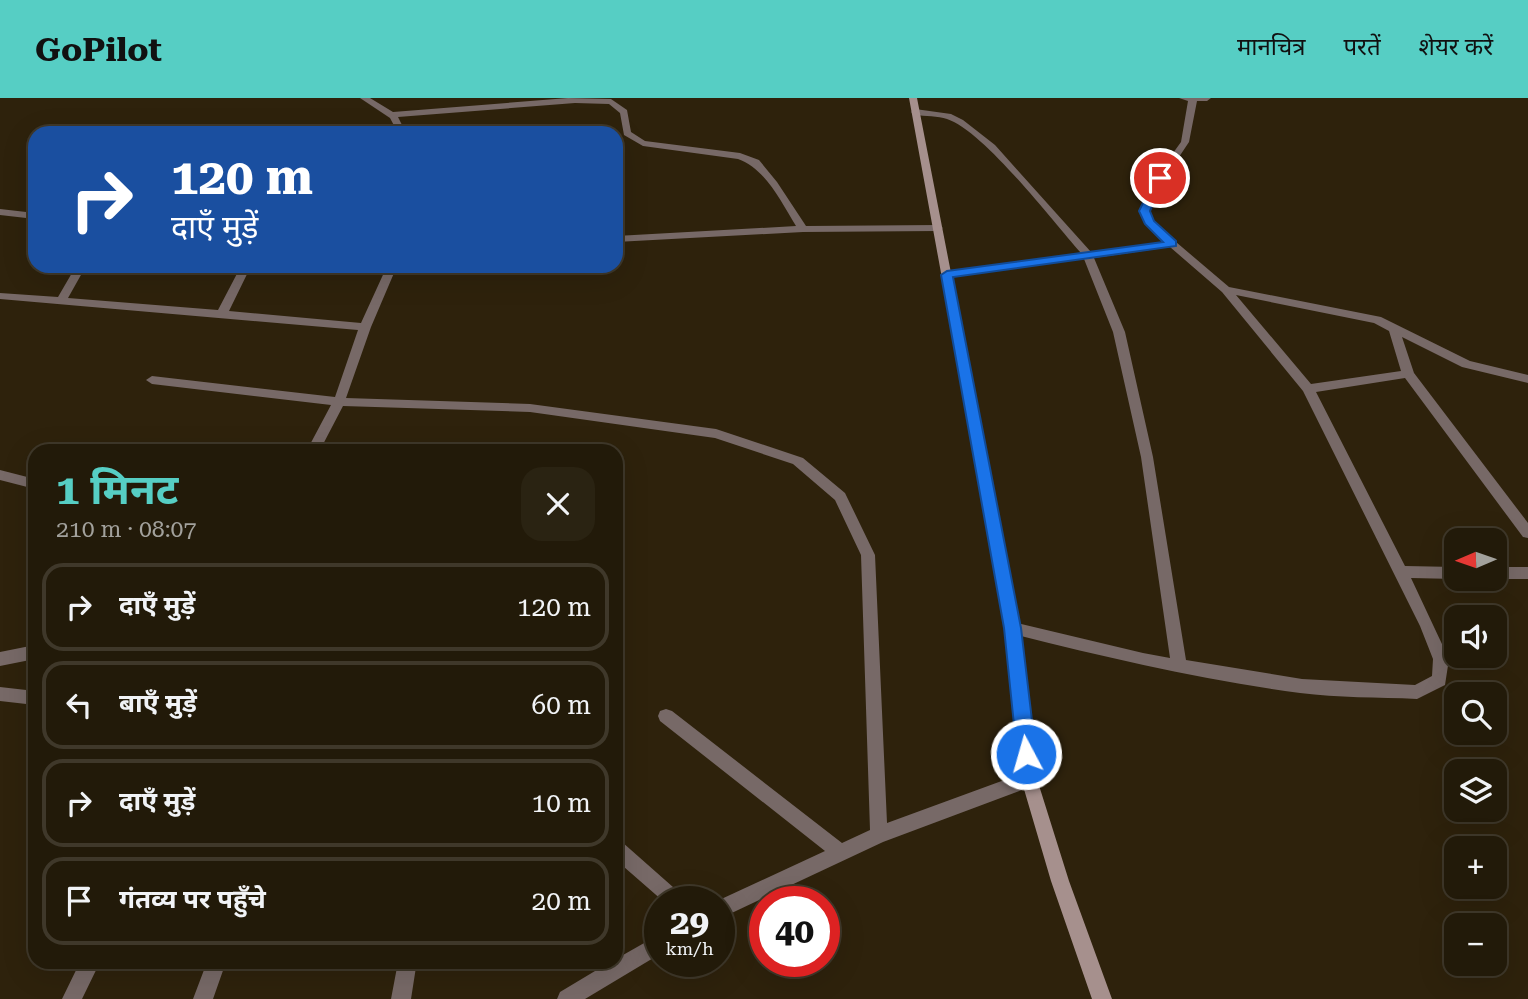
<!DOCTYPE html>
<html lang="hi">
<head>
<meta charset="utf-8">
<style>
	:root { --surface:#221a09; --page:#2a2312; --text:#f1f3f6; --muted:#a2a19c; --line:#3f382a; --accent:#56cec4 }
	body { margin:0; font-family:"Roboto Serif","Noto Sans Devanagari",serif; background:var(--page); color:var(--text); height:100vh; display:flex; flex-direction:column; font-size:26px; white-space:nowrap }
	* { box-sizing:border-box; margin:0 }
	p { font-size:23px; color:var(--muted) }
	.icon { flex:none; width:38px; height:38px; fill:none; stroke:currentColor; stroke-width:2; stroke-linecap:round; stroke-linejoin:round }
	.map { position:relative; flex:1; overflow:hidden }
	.details { position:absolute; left:28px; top:346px; width:595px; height:525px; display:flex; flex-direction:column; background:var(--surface); border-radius:21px; box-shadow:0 7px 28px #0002,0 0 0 2px var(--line) }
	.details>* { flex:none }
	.banner { position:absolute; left:28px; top:28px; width:595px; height:147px; border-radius:21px; box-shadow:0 7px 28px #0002,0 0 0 2px var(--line); background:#1a4fa0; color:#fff; overflow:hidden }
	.needle { width:46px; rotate:268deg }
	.controls { position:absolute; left:1444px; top:430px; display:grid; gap:14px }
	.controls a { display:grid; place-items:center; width:63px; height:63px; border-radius:14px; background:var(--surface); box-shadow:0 7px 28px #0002,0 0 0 2px var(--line); font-size:35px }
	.speed { position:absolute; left:644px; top:788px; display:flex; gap:14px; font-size:35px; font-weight:700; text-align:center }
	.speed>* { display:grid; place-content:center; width:91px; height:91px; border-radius:50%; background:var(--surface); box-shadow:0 7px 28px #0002,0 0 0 2px var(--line); line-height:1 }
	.speed small { font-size:18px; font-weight:400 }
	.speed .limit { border:10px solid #d22; background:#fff; color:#111 }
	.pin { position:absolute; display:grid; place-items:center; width:60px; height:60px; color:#fff; margin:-30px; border:4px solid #fff; border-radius:50%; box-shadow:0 2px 7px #0007 }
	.me { position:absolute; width:77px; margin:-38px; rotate:354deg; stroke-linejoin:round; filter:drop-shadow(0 0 5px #0008) }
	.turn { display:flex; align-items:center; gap:24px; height:147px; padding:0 28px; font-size:32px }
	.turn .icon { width:91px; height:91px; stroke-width:2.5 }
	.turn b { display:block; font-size:49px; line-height:60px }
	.round { display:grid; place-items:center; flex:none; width:74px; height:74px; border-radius:21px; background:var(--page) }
	.summary { display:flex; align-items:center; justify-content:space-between; height:119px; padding:0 28px }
	h1 { font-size:42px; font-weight:700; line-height:52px; color:var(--accent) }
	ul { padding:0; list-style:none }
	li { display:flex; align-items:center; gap:21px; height:88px; margin:0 14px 10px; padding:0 14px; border:4px solid var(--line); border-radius:21px }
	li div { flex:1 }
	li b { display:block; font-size:26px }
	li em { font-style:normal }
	header { display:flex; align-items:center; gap:42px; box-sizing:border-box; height:98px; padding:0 35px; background:var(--accent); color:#111 }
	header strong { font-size:33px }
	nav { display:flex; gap:38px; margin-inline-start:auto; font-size:24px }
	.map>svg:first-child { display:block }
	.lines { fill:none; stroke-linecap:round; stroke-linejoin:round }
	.street { fill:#776967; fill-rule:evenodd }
	.secondary { fill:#a6908d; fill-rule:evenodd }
	.route { fill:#1a73e8; stroke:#114b97; stroke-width:2 }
</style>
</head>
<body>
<header>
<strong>GoPilot</strong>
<nav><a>मानचित्र</a><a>परतें</a><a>शेयर करें</a></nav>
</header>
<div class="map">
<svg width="1528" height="901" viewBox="0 0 1528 901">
	<rect width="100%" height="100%" fill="#2e220c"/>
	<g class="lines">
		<path class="street" d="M360,0H370L393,14L568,0L611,1L627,12L631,34L645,43L740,55L759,62L777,84L806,128L938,127L943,130L938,133L803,134L616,144V138L796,128C781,104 766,71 738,61L643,48L624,37L620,15L609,6L575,5L398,19L406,35H398L390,20Z
			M1179,0H1211L1207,3H1197L1189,44L1165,80L1149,113L1153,123L1176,144L1229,189L1381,219L1470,263L1528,277V285L1462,269L1402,239L1414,275L1528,425V440L1523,439L1405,280L1316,294L1405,468L1456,469V481L1411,480L1449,561L1445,587L1417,601C1378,599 1338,600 1300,595C1203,582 1108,560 1013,536L1008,535L1006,530L1008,525L1013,524L1143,555L1170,560L1141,359L1113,234L1084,161L943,179V175L947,174L1081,155C1052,123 985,34 947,21C938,18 925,18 915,17L911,14L915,11L951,16L963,22L995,47L1091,154L1164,144L1145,126L1139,113L1155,80L1181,44L1188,3ZM1170,149L1222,194L1303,293L1420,528L1433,561L1432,578L1415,587L1302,581L1186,562L1153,359L1125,234L1094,160ZM1236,197L1374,225L1389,233L1401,273L1311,286Z
			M0,111L35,115V121L0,117Z
			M76,168H86L68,200L218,212L241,168H251L229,213L361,225L387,168H397L371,229L346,300L530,306L716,331L803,360L845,395L875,457L887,725L1029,673L1035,675L1037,681L1035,687L883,744L719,821V803H717L825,753L660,623L658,618L660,613L666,611L672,613L842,745L870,732L861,457L835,402L793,366L715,340L530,314L343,308L319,354H306L331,307L152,286L146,282L152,278L335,299L358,232L0,201V195L58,199Z
			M0,372L35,381V391L0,382Z
			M1494,469H1528V481H1494Z
			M35,547V561L0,568V554Z
			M0,589L35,593V607L0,603Z
			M616,741L622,744L682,797L685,803H663L616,762Z
			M660,836V856L585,901H557L560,894L610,864H616V861Z
			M80,864H100L82,901H62Z
			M207,864H226L213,901H193Z
			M398,864H414L416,869L411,901H391Z"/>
		<path class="secondary" d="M909,0H917L1020,530L1037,681L1069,783L1112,901H1092L1051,783L1021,681L1006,530Z"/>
	</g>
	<path class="route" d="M1160,77L1165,80L1150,113L1154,123L1176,143V148L953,179L1021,530L1036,656L1033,662L1026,665L1020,662L1017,656L1004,530L941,177L947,173L1163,144L1145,126L1139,113L1155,80Z"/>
</svg>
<div class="controls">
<a><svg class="needle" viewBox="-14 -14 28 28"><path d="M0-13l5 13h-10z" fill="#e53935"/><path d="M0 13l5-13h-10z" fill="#a2a19c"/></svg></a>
<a><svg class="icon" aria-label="sound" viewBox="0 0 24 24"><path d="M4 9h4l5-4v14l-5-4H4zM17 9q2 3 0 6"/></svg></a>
<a><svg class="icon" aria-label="search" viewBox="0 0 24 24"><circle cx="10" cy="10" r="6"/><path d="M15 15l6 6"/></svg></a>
<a><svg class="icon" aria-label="layers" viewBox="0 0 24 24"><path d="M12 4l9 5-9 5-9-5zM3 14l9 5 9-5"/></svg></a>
<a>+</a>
<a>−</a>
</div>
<div class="speed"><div>29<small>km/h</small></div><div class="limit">40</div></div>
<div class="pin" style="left:1160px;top:80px;background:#d93025"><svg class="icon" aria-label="arrive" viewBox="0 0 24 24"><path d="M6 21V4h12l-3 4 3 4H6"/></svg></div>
<svg class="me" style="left:1026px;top:656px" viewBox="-20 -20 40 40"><circle r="17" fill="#1a73e8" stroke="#fff" stroke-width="3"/><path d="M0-11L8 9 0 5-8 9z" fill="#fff"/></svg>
<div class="banner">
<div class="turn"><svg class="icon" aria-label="right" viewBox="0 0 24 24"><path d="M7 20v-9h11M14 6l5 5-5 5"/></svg><div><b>120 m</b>दाएँ मुड़ें</div></div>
</div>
<section class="details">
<div class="summary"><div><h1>1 मिनट</h1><p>210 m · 08:07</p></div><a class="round"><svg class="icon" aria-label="close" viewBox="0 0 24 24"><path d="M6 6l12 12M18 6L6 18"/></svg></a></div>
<ul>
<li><svg class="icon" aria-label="right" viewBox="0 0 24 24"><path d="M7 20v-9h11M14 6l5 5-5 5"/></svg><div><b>दाएँ मुड़ें</b></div><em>120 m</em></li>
<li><svg class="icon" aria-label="left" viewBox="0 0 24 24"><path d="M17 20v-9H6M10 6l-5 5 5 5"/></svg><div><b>बाएँ मुड़ें</b></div><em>60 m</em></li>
<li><svg class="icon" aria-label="right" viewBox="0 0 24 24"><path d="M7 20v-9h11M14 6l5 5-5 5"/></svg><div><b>दाएँ मुड़ें</b></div><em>10 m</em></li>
<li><svg class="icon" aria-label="arrive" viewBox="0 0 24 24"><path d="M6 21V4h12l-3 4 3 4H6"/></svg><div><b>गंतव्य पर पहुँचे</b></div><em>20 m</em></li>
</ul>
</section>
</div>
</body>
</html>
